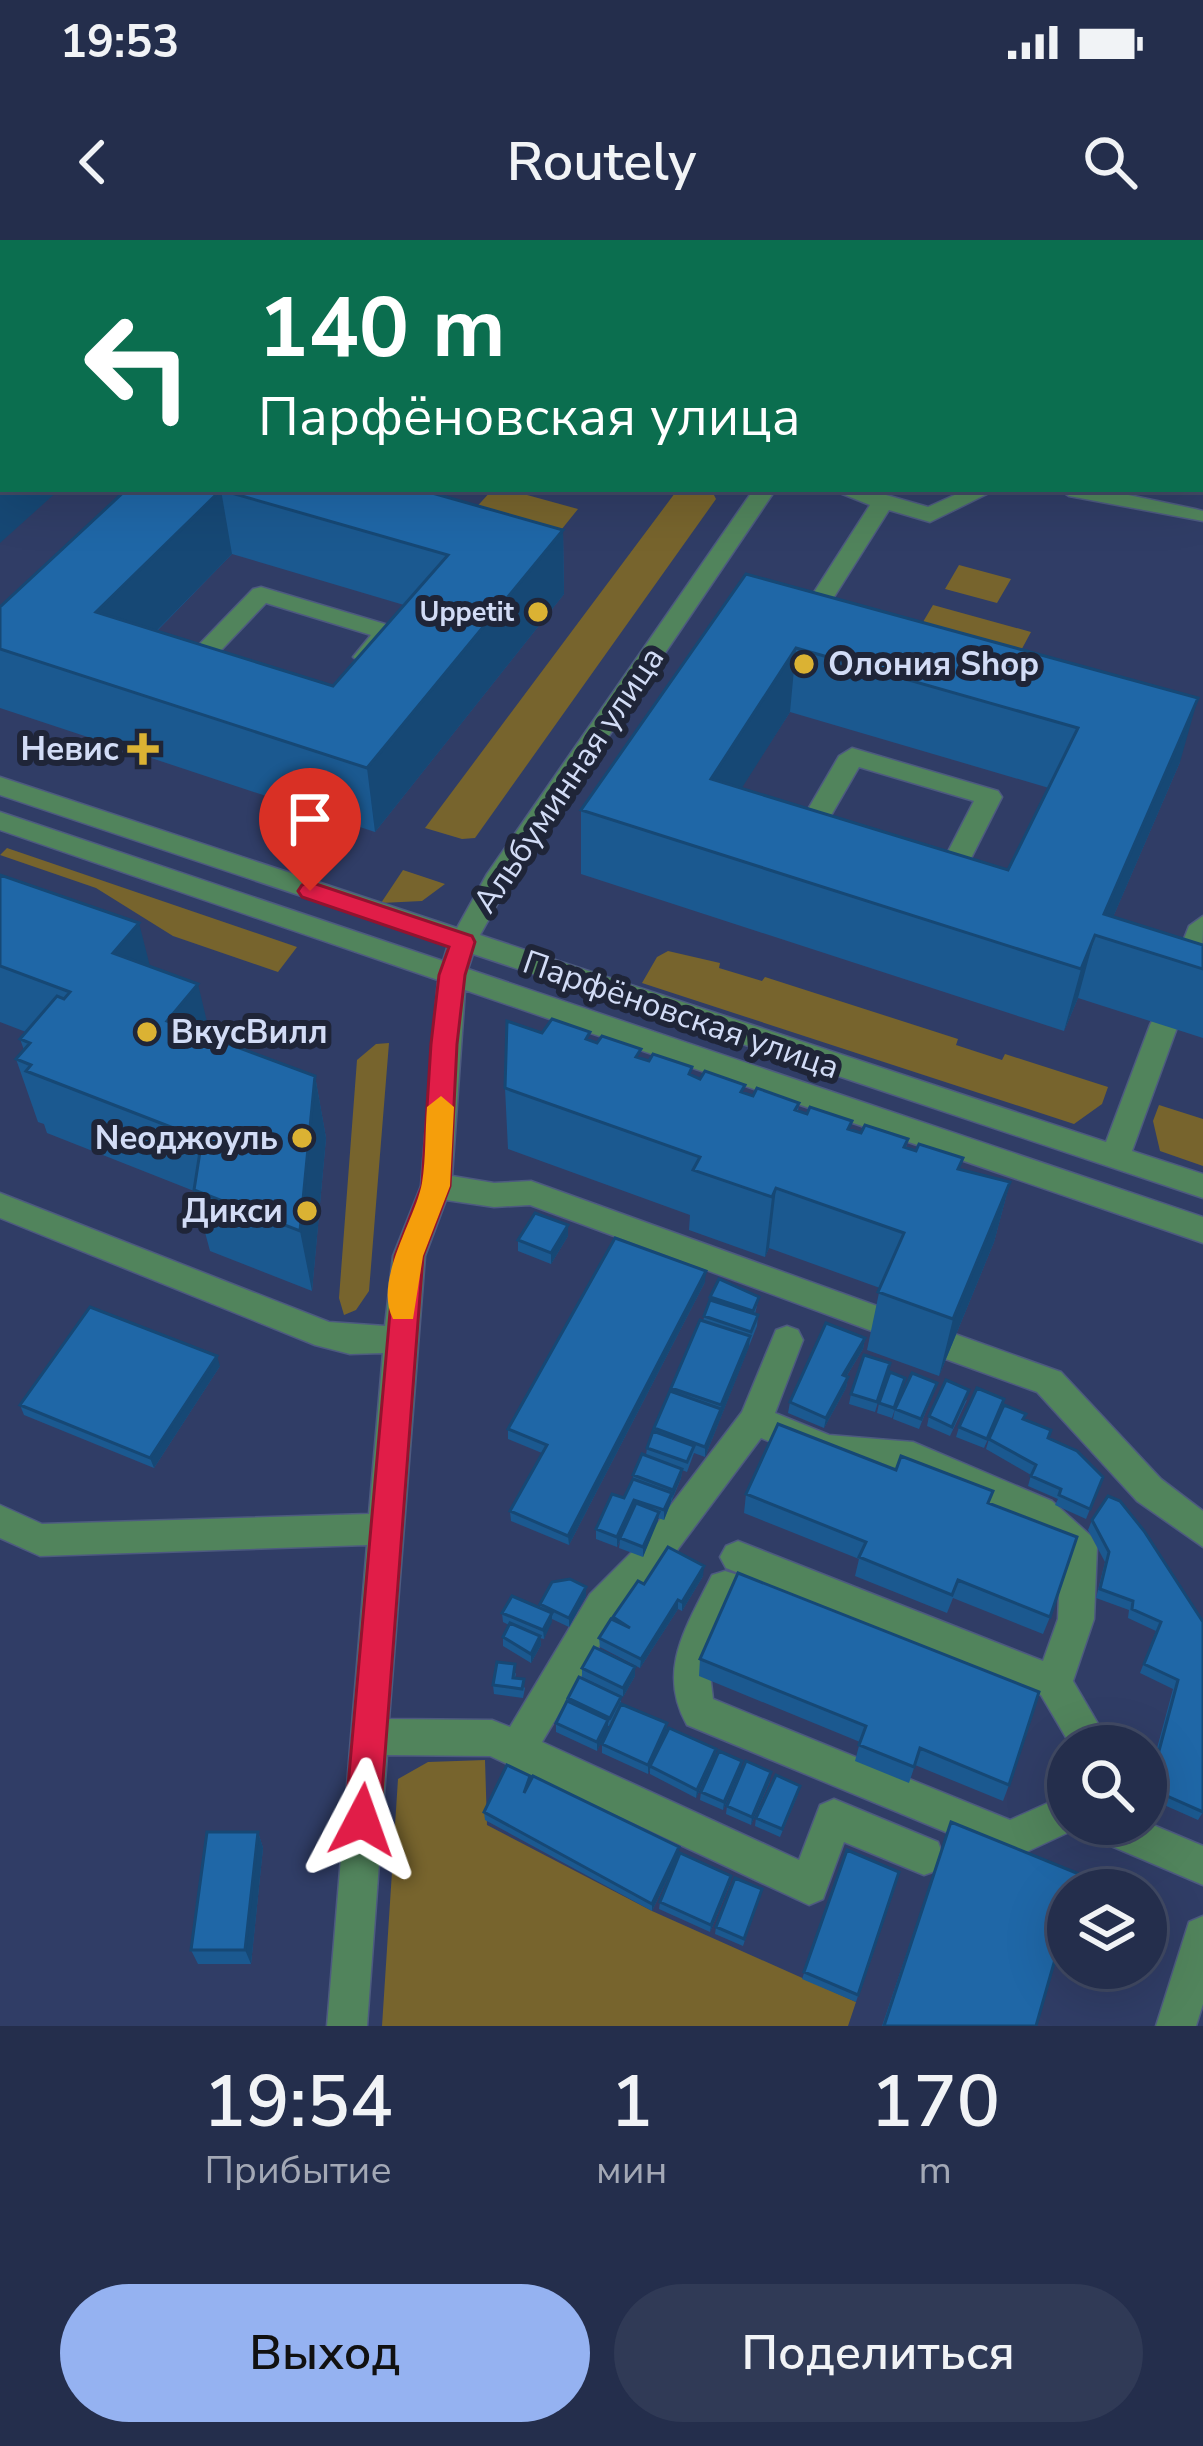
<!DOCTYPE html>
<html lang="ru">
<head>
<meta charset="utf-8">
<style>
	:root { --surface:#242e4c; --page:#303a56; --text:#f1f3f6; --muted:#a3a8b5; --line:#414a64; --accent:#95b2f1 }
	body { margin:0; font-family:"Nunito Sans",sans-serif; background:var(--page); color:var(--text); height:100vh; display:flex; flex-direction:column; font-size:45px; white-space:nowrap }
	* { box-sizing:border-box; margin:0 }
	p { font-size:39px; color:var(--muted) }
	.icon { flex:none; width:66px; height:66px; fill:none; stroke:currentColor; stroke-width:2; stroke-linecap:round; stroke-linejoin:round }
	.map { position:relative; height:1786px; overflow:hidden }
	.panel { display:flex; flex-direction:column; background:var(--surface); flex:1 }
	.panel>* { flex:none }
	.top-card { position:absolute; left:0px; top:0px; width:1203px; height:252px; box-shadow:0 12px 48px #0002,0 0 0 3px var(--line); background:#0b6e4f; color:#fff; overflow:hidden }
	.controls { position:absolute; left:1047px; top:1485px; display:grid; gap:24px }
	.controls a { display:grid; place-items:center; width:120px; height:120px; border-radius:50%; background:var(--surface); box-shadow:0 12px 48px #0002,0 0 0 3px var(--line); font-size:60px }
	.pin { position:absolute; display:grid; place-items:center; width:102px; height:102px; color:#fff; margin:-123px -51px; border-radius:50% 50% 50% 0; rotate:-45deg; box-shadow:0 0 12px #0007 }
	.pin .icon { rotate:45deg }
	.me { position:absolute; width:132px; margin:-66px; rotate:4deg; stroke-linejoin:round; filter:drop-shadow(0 0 9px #0008) }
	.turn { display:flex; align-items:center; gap:42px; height:252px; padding:0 60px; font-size:54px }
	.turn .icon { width:156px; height:156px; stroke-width:2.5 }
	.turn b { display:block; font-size:84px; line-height:102px }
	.eta { display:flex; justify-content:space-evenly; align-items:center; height:204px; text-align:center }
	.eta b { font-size:72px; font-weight:600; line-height:84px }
	.primary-button { display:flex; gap:24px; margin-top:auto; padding:24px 60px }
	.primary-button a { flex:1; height:138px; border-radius:72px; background:var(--accent); color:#111; font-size:48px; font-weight:600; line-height:138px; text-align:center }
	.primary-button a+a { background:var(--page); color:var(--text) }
	.status { display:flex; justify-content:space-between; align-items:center; height:84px; padding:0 60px; background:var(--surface); direction:ltr }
	.status svg { height:33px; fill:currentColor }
	header { display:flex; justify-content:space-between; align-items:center; height:156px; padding:0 60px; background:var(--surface); font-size:54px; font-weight:600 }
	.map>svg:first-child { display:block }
	.green { fill:#77642d }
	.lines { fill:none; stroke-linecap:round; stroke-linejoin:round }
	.minor-casing { stroke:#4d5a80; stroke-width:3 }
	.minor { fill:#51845c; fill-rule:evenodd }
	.wall { fill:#1b5990; fill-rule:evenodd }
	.shaded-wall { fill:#164875 }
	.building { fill:#1f67a7; stroke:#164875; stroke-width:3; fill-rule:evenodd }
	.route { fill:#e11d48; stroke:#92132f; stroke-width:3 }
	.slow { fill:#f59e0b }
	.poi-dot { fill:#dbb233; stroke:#1f2538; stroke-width:4.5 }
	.labels { text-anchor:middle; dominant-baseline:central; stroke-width:12; stroke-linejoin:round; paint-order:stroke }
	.far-poi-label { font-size:27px; font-weight:bold; fill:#d2dcf6; stroke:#1f2538; text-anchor:end }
	.poi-label { font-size:33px; font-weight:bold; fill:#d2dcf6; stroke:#1f2538; text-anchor:end }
	.street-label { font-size:33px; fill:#d2dcf6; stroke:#1f2538 }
</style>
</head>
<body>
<div class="status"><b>19:53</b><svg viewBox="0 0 49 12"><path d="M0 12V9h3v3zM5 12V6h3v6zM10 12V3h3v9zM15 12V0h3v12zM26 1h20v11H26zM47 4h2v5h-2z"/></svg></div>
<header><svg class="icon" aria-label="back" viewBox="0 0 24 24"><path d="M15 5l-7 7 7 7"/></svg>Routely<svg class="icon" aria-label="search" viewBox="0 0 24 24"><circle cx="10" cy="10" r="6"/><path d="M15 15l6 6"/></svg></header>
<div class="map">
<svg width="1203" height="1786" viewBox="0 0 1203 1786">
	<rect width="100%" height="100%" fill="#303d66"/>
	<path class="green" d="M493,249H505L578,269L545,310L460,285Z
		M678,249H711L716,259L475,598L462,599L425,588Z
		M959,325L1011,339L997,363L945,349Z
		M933,365L1031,392L1010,431L910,404Z
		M7,608L297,707L278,732L173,696L96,648L0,615Z
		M403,630L445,644L422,661L381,663Z
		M668,711L720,723L719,728L762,741L765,737L958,799L956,805L1002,820L1005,814L1108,847L1102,864L1074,884L642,743L657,717Z
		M389,803L369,1051L356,1070L344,1075L339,1058L357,820L376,804Z
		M1159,865L1203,879V926L1160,911L1153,881Z
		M485,1520L487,1585L652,1671L856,1762L848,1786H382L398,1539L428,1522Z"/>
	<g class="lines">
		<defs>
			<path id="minor" d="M653,0H682L684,3H655Z
				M927,0H948L925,3Z
				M0,20L3,21V33L0,32Z
				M1200,115H1203V127H1200Z
				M754,249H776L508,645L480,695L1106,902L1150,785L1154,777H1174L1178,785L1132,911L1203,934V958L473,714L468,729L1203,977V1003L465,750L452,936L494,943L531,941L891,1071L896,1081L891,1091L880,1094L530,965L494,967L446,960L425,1016L389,1479L492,1480L510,1487L590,1354L645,1299L742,1172L776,1090L787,1086L798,1090L803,1100L775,1173L829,1195L913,1202L1052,1261L1091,1296L1097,1307L1094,1379L1073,1441L1111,1506H1071L1041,1455L726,1328L720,1317L726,1306L738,1301L1043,1421L1058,1379L1061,1313L1028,1283L899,1228L828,1225L761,1198L669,1321L616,1378L542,1502L799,1620L820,1565L834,1559L938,1602L943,1616L938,1630L924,1635L844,1602L823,1659L809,1665L490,1516L387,1515L367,1786H327L367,1305L40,1316L0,1298V1265L42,1284L369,1274L383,1113L350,1114L315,1105L0,978V953L329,1082L385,1086L393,1016L421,946L438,740L0,590V572L443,721L448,705L0,555V537L457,688L487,634Z
				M830,249H865L928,267L968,249H997L930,282L889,270L822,376L814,378L802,371L870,265Z
				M1058,249H1100L1195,269L1203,271V281L1069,256Z
				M261,347L395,387L399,392L374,422L365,425L353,417L371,395L266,363L206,426H188V416L253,349Z
				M852,508L998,551L1002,557L957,646L947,648L934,639L974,561L859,527L822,591L829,598L825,604L816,607L797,601L793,595L839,516Z
				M1203,676C1203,703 1203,725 1191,749H1171L1167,742L1189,686Z
				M952,1093L1061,1132L1161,1239L1203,1271V1307L1137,1261L1037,1152L940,1117L936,1107L940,1097Z
				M725,1331L738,1335L743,1347L709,1426L713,1459L1010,1580L1068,1554V1584L1082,1586L1011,1619L687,1485C656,1430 687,1386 712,1335Z
				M1146,1582L1203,1606V1645L1090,1597L1085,1584Z
				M1203,1676V1764L1196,1786H1156L1189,1682Z"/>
		</defs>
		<use href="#minor" class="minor-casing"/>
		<use href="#minor" class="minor"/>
	</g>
	<path class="wall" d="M781,0H830L828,3H794Z
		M974,0H1203V95H1200V3H974Z
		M127,249H418L563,290L564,354L375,592L0,468V367ZM232,314L404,365L333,446L157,391Z
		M746,334L1180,522L1113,677L1203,705V798L1078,758L1064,791L581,634V570ZM790,472L1049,548L1008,630L741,548Z
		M0,635L150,727L210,797L315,836L326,898L312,1051L210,1011L194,951L47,893L44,884L38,882L16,819L24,810L20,799L26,792L0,782Z
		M542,793L590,801L753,856L799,863L798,871L861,893L908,899L906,908L960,930L1010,942L994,1002L939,1136L867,1110L880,1048L769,1008L765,1017L689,990L690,975L508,909L505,848Z
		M568,996L551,1024L518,1011V1000Z
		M705,1042L569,1305L511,1281L510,1271L542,1213L508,1199V1189Z
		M710,1057H759L755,1074L758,1075L757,1086L705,1217L694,1213L687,1232L682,1230L681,1238L664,1280L658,1278L643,1317L619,1308L620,1301L617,1307L596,1299V1289L624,1258L633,1241V1235L646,1215L647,1208L654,1188L703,1081Z
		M865,1098L863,1109L846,1137H848L846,1148L824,1188L788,1173L790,1162Z
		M890,1123L875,1172L849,1164L851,1154Z
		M220,1126L154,1228L24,1175L20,1165Z
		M905,1138L892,1178L877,1173L879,1163Z
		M937,1143L919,1189L893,1179L895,1169Z
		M967,1160L950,1196L927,1186L929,1176Z
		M1001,1170L984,1208L956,1197L959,1187Z
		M1023,1179L1103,1237L1086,1279L1055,1265L1058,1259L1028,1246L1031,1235L986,1209L989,1199Z
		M896,1230L989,1263L1050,1377L1043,1394L953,1358L947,1373L855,1336L859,1319L744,1273L746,1254Z
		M1092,1280L1203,1382V1572L1198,1580L1146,1557V1549L1173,1449L1140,1433L1156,1391L1128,1378L1129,1370L1096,1358L1105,1322L1088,1290Z
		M703,1336L682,1371L678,1369L640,1428L600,1407L599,1398L613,1380V1377L644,1344Z
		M586,1347V1356L569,1387L552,1379L544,1399L540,1398L541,1405L531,1423L503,1406V1397L509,1385L503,1382L502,1373L540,1368V1364Z
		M700,1419L1009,1545L1003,1561L915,1525L909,1543L855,1521L860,1502L699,1436Z
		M582,1428L635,1436L623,1457L582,1437Z
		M516,1433L515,1438L525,1448L523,1458L494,1454L493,1445Z
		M621,1457V1464L667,1483L666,1491L716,1509L715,1517L696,1558L650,1534V1529L648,1534L602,1513V1504L610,1486H608L597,1511L556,1492V1483L568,1461V1458Z
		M741,1529L723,1570L700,1560L701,1552Z
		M530,1541L679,1615L652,1671L485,1580L484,1572Z
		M770,1541L751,1585L726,1574L727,1566Z
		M798,1554L780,1597L755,1586L756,1578Z
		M951,1582L1036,1786H882Z
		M258,1592L263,1608L251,1724H198L191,1710Z
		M847,1610L899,1632L856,1762L802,1739Z
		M731,1636L730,1644L710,1692L659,1669L660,1662Z
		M762,1649L743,1706L715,1694L716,1687Z"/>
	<path class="shaded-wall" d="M261,0H295V3H258Z
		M3,221V249H60L0,303V224Z
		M221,250L232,314L111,437L96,372Z
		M563,290L564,354L375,592L367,528Z
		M796,408L790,472L707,603L711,539Z
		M1198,458L1180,522L1104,698V674Z
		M139,683L155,746L113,713Z
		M1095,695L1078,758L1064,791L1081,729Z
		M198,744L213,807L167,781Z
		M315,836L326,898L312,1051L300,991Z
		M1010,942L994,1002L939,1136L953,1079Z
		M776,948L769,1008L765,1017L772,957Z
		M568,985V996L551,1024V1013Z
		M706,1031L705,1042L569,1305L568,1296Z
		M750,1096L749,1107L705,1217V1207Z
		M865,1098L863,1109L841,1145L843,1135Z
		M217,1116L220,1126L154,1228L150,1218Z
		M848,1137L846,1148L824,1188L826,1178Z
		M682,1229L681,1238L672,1259L673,1250Z
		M672,1253L671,1262L664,1280V1270Z
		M634,1260V1269L617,1307V1297Z
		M659,1272L658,1281L643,1317V1307Z
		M704,1326L703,1336L682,1371V1362Z
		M586,1347V1356L569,1387V1378Z
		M678,1360V1369L640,1428L641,1419Z
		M552,1373V1382L544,1399L543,1390Z
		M540,1396L541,1405L531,1423V1414Z
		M635,1427V1436L623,1457V1448Z
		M608,1480V1489L597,1511V1502Z
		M667,1483L666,1491L648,1534V1525Z
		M716,1509L715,1517L696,1558L697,1550Z
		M742,1521L741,1529L723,1570L724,1562Z
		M771,1532L770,1541L751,1585L752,1577Z
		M258,1592L263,1608L251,1724L245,1710Z
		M679,1607V1615L652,1671V1664Z
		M731,1636L730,1644L710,1692L711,1685Z"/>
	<path class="building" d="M109,0H261L258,3H105Z
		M1070,0H1203V31L1200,30V3H1083Z
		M0,132H3V221L0,224Z
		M127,249H418L563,290L367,528L0,409V367ZM221,250L448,315L333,446L96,372Z
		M746,334L1198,458L1104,674L1203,705V729L1095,695L1081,729L581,570ZM796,408L1078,488L1008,630L711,539Z
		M0,635L139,683L113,713L198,744L167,781L315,836L300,991L194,950L202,899L26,831L31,825L16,819L30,803L20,799L57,756L64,759L70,752L0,726Z
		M552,779L590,792L586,799L597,803L602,796L641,809L636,817L649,821L653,814L692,827L689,834L700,839L705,831L745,845L741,852L753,856L757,848L799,863L795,870L807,874L810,867L852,881L848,889L861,893L865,885L908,899L904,907L916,911L919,904L963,918L958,929L1010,942L953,1079L878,1052L904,993L776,948L772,957L693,930L700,917L505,848L507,781L542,793Z
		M535,973L568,985L551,1013L518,1000Z
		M615,998L706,1031L568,1296L510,1271L547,1205L508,1189Z
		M719,1039L759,1057L753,1071L710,1057Z
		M710,1060L758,1075L751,1092L704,1076Z
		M90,1067L217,1116L150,1218L20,1165Z
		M700,1080L750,1096L721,1165L671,1148Z
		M826,1083L865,1098L843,1135L848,1137L826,1178L790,1162Z
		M864,1115L890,1123L877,1162L851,1154Z
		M890,1132L905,1138L894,1168L879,1163Z
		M912,1133L937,1143L921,1179L895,1169Z
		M946,1140L969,1150L952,1187L929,1176Z
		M977,1148L1004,1159L987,1199L959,1187Z
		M670,1151L721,1169L705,1207L654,1188Z
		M1004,1165L1026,1174L1023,1179L1051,1190L1048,1198L1077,1211L1103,1237L1090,1269L1059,1255L1061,1249L1031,1236L1036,1225L989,1199Z
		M778,1184L896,1230L901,1216L993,1251L988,1263L1077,1297L1050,1377L958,1340L952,1355L859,1317L866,1302L746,1254Z
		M653,1191L694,1206L687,1222L647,1208Z
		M642,1214L682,1229L673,1250L633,1235Z
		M633,1239L672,1253L664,1270L634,1260L617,1297L596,1289L612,1254L624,1258Z
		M1108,1256L1120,1261L1144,1291L1203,1382V1572L1149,1548L1178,1440L1144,1424L1161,1382L1132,1369L1133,1361L1100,1349L1109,1312L1092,1280Z
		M636,1263L659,1272L643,1307L620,1298Z
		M668,1307L704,1326L682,1362L678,1360L641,1419L599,1398L611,1379L630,1388L613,1377L638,1341L644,1344Z
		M738,1333L1039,1452L1009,1545L920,1508L914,1527L859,1505L866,1486L700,1419Z
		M570,1339L586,1347L569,1378L540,1364L552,1342Z
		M512,1356L552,1373L543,1390L502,1373Z
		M510,1383L540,1396L531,1414L503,1397Z
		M594,1407L635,1427L623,1448L582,1428Z
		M497,1422L515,1424L513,1438L524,1439L522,1449L493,1445Z
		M579,1437L621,1457L610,1478L568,1458Z
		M567,1461L608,1480L597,1502L556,1483Z
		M621,1464L667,1483L648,1525L602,1504Z
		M669,1488L716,1509L697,1550L650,1526Z
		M719,1511L742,1521L724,1562L701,1552Z
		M746,1521L771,1532L752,1577L727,1566Z
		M507,1525L530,1536L524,1553L533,1536L679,1607L652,1664L484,1572Z
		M776,1535L800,1546L782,1589L756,1578Z
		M951,1582L1079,1634L1075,1650H1068V1674L1036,1786H884Z
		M207,1592H258L245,1710H191Z
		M847,1610L899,1632L858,1755L804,1732Z
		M680,1613L731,1636L711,1685L660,1662Z
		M735,1638L762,1649L744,1699L716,1687Z"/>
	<path class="route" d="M310,642L472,696L475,702L465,735L457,804L450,946L423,1016L380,1580L375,1592L362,1597L350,1592L345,1580L395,1016L422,946L431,804L439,735L449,707L302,657L298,651L302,645Z"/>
	<path class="slow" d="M441,856L454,867L450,946L423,1016L413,1079H393C373,1040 415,981 422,943C426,918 425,892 427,867Z"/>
	<g class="poi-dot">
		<circle cx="538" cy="372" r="12"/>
		<circle cx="804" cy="424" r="12"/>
		<path d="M137 491h12v12h12v12h-12v12h-12v-12h-12v-12h12z"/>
		<circle cx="147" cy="792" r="12"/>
		<circle cx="302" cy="898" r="12"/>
		<circle cx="307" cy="971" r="12"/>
	</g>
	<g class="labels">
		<g class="far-poi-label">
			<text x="514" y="372">Uppetit</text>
		</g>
		<g class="poi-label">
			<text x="828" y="424" text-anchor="start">Олония Shop</text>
			<text x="119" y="509">Невис</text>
			<text x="171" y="792" text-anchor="start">ВкусВилл</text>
			<text x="278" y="898">Neoджоуль</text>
			<text x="283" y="971">Дикси</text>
		</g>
		<g class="street-label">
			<text transform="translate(569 540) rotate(-56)">Альбуминная улица</text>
			<text transform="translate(681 775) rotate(19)">Парфёновская улица</text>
		</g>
	</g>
</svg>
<div class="controls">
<a><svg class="icon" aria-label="search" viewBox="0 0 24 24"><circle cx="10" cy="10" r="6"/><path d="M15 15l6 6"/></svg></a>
<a><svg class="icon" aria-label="layers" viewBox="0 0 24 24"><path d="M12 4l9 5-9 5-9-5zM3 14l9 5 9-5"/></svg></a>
</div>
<div class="pin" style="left:310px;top:651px;background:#d93025"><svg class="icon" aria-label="arrive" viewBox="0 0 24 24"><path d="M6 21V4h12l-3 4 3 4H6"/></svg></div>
<svg class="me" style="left:362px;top:1580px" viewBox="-20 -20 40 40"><path d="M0-17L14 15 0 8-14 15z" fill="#e11d48" stroke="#fff" stroke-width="4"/></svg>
<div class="top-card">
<div class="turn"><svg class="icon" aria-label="left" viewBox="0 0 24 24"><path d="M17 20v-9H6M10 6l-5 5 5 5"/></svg><div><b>140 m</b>Парфёновская улица</div></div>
</div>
</div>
<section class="panel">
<div class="eta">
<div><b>19:54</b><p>Прибытие</p></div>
<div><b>1</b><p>мин</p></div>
<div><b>170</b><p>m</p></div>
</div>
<div class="primary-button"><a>Выход</a><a>Поделиться</a></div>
</section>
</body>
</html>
